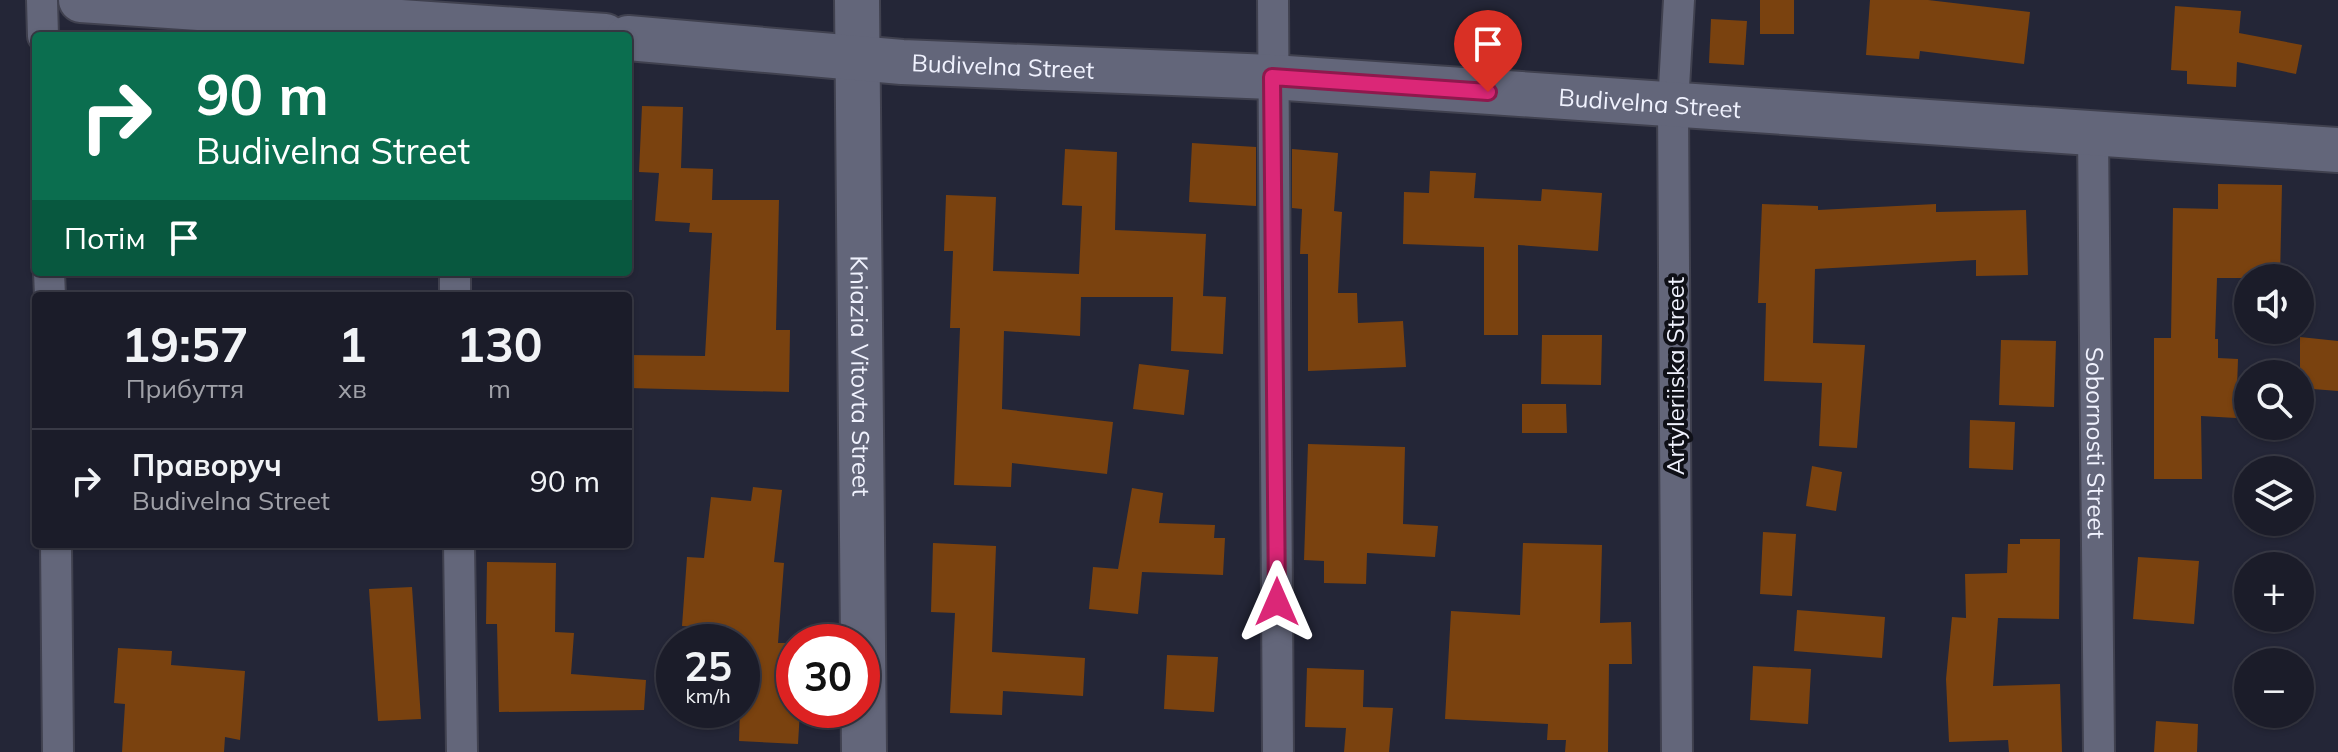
<!DOCTYPE html>
<html lang="uk">
<head>
<meta charset="utf-8">
<style>
	:root { --surface:#1b1c29; --page:#282935; --text:#f1f3f6; --muted:#a0a1a8; --line:#393a46 }
	body { margin:0; font-family:Mulish,sans-serif; background:var(--page); color:var(--text); height:100vh; display:flex; flex-direction:column; font-size:30px; white-space:nowrap }
	* { box-sizing:border-box; margin:0 }
	p { font-size:26px; color:var(--muted) }
	.icon { flex:none; width:44px; height:44px; fill:none; stroke:currentColor; stroke-width:2; stroke-linecap:round; stroke-linejoin:round }
	.map { position:relative; flex:1; overflow:hidden }
	.panel { position:absolute; left:32px; top:292px; width:600px; height:256px; display:flex; flex-direction:column; background:var(--surface); border-radius:8px; box-shadow:0 2px 6px #0004,0 0 0 2px var(--line) }
	.panel>* { flex:none }
	.guide { position:absolute; left:32px; top:32px; width:600px; height:244px; border-radius:8px; box-shadow:0 2px 6px #0004,0 0 0 2px var(--line); background:#0b6e4f; color:#fff; overflow:hidden }
	.tools { position:absolute; left:2234px; top:264px; display:grid; gap:16px }
	.tools a { display:grid; place-items:center; width:80px; height:80px; border-radius:50%; background:var(--surface); box-shadow:0 2px 6px #0004,0 0 0 2px var(--line); font-size:40px }
	.speed { position:absolute; left:656px; top:624px; display:flex; gap:16px; font-size:40px; font-weight:700; text-align:center }
	.speed>* { display:grid; place-content:center; width:104px; height:104px; border-radius:50%; background:var(--surface); box-shadow:0 2px 6px #0004,0 0 0 2px var(--line); line-height:1 }
	.speed small { font-size:20px; font-weight:400 }
	.speed .limit { border:12px solid #d22; background:#fff; color:#111 }
	.pin { position:absolute; display:grid; place-items:center; width:68px; height:68px; color:#fff; margin:-82px -34px; border-radius:50% 50% 50% 0; rotate:-45deg; box-shadow:0 0 8px #0007 }
	.pin .icon { rotate:45deg }
	.me { position:absolute; width:88px; margin:-44px; rotate:0deg; stroke-linejoin:round; filter:drop-shadow(0 0 6px #0008) }
	.turn { display:flex; align-items:center; gap:28px; height:168px; padding:0 32px; font-size:36px }
	.turn .icon { width:104px; height:104px; stroke-width:2.5 }
	.turn b { display:block; font-size:56px; line-height:68px }
	.then { display:flex; align-items:center; height:76px; padding:0 32px; background:#0003; gap:16px; font-size:30px }
	.eta { display:flex; justify-content:space-evenly; align-items:center; height:136px; text-align:center }
	.eta b { font-size:48px; font-weight:700; line-height:56px }
	ul { padding:0; list-style:none }
	li { display:flex; align-items:center; gap:24px; height:104px; padding:0 32px; border-top:2px solid var(--line) }
	li div { flex:1 }
	li b { display:block; font-size:30px }
	li em { font-style:normal }
	.map>svg:first-child { display:block }
	.building { fill:#7a420f }
	.lines { fill:none; stroke-linecap:round; stroke-linejoin:round }
	.street-casing { stroke:#40414f; stroke-width:34 }
	.secondary-casing { stroke:#40414f; stroke-width:48 }
	.street { stroke:#63667a; stroke-width:30 }
	.secondary { stroke:#63667a; stroke-width:44 }
	.route-casing { stroke:#8e194d; stroke-width:20 }
	.route { stroke:#db2777; stroke-width:14 }
	.labels { text-anchor:middle; dominant-baseline:central; stroke-width:8; stroke-linejoin:round; paint-order:stroke }
	.street-label { font-size:24px; fill:#f0f2fe; stroke:#0f1017 }
</style>
</head>
<body>
<div class="map">
<svg width="2338" height="752" viewBox="0 0 2338 752">
	<rect width="100%" height="100%" fill="#242637"/>
	<path class="building" d="M1760,0H1794V34H1760Z
		M1870,0H1928L2030,12L2024,64L1920,51L1919,59L1866,55Z
		M2175,6L2241,11L2239,33L2302,45L2296,74L2237,62L2236,87L2187,84V71L2171,70Z
		M1711,19L1747,21L1744,65L1709,63Z
		M642,106L683,107L681,168L713,169L712,200H779L776,330H790L789,392L628,388V355L705,356L712,233L689,232L690,223L655,221L659,173L639,172Z
		M1192,143L1256,147V206L1189,202Z
		M1065,149L1117,152L1115,230L1206,234L1203,296L1226,297L1223,354L1171,351L1173,297H1081L1080,336L1004,331L1002,409L1113,422L1107,474L1012,463L1011,487L954,485L960,328H950L953,251H944L946,195L996,197L993,271L1079,274L1082,206L1062,205Z
		M1292,149L1338,153L1334,211L1342,212L1338,293H1357L1358,323L1403,321L1406,367L1308,371V254H1300L1302,209L1292,208Z
		M1430,171L1476,173L1474,198L1541,201L1542,189L1602,193L1598,251L1518,245V335H1484V247L1403,244L1404,192L1429,193Z
		M2218,184L2282,185L2280,278H2217L2215,339H2218V358L2238,359L2236,418L2201,416L2202,479H2154V338H2171L2173,208L2218,209Z
		M1762,204L1818,206V210L1936,204V212L2026,210L2028,275L1976,276V260L1815,269L1813,343L1865,345L1857,448L1819,446L1822,383L1764,381L1766,303H1758Z
		M1542,335H1602L1601,385L1541,384Z
		M2300,337L2338,341V391L2300,388Z
		M2001,340L2056,341L2054,407L1999,405Z
		M1139,364L1189,370L1184,415L1133,409Z
		M1522,404H1566L1567,433H1522Z
		M1970,420L2015,422L2013,470L1969,468Z
		M1308,444L1405,447L1403,524L1438,526L1435,557L1367,553L1366,584L1324,583V561L1304,560Z
		M1812,466L1842,472L1836,511L1806,506Z
		M753,487L782,490L774,562L784,563L778,643H786L783,693H794V710H800L798,744L739,741L742,642H734L735,629L682,626L687,557L704,558L711,497L751,501Z
		M1132,488L1163,493L1159,523L1215,525L1214,538H1225L1223,575L1142,572L1138,614L1089,609L1093,567L1118,569Z
		M1763,532L1796,534L1792,596L1760,594Z
		M2020,539H2060L2059,619L1998,618L1993,686L2060,684L2062,752H2009L2008,740L1949,742L1946,679L1952,617L1966,618L1965,574L2007,573L2008,544H2020Z
		M933,543L996,546L992,652L1085,658L1083,696L1003,691L1002,715L950,713L955,613L931,612Z
		M1523,543L1602,545L1600,623L1631,622L1632,664H1609L1608,752H1565L1566,740H1547L1548,724L1445,719L1451,611L1520,615Z
		M2138,557L2199,561L2194,624L2133,619Z
		M487,562L556,563L555,632L574,633L571,674L646,680L644,710L499,712L497,624H486Z
		M412,587L421,719L378,721L369,589Z
		M1797,610L1885,617L1882,658L1794,651Z
		M118,648L172,651L171,665L245,671L240,740L225,737L224,752H122L125,704L114,703Z
		M1167,655L1218,657L1214,712L1164,709Z
		M1753,666L1811,669L1808,724L1750,720Z
		M1307,668L1364,670L1363,707L1393,708L1389,752H1344L1346,728L1305,727Z
		M2156,721L2198,724L2197,752H2154Z"/>
	<g class="lines">
		<defs>
			<g id="street">
				<path d="M42,0L43,36"/>
				<path d="M1273,0L1278,752"/>
				<path id="s1" d="M2093,133L2099,752"/>
				<path d="M49,272L50,296"/>
				<path d="M455,272V296"/>
				<path d="M56,544L58,752"/>
				<path d="M459,544L462,752"/>
				<path d="M1677,752L1673,105L1679,0"/>
			</g>
			<g id="secondary">
				<path d="M81,0L605,36"/>
				<path id="s2" d="M857,0L864,752"/>
				<path id="s3" d="M628,38L902,62L1272,77L2338,150"/>
			</g>
		</defs>
		<use href="#street" class="street-casing"/>
		<use href="#secondary" class="secondary-casing"/>
		<use href="#street" class="street"/>
		<use href="#secondary" class="secondary"/>
	</g>
	<g class="lines">
		<defs>
			<path id="route" d="M1277,602L1272,77L1488,92"/>
		</defs>
		<use href="#route" class="route-casing"/>
		<use href="#route" class="route"/>
	</g>
	<g class="labels">
		<g class="street-label">
			<text stroke="none"><textPath href="#s3" startOffset="376">Budivelna Street</textPath></text>
			<text stroke="none"><textPath href="#s3" startOffset="1024">Budivelna Street</textPath></text>
			<text stroke="none"><textPath href="#s2" startOffset="376">Kniazia Vitovta Street</textPath></text>
			<text transform="translate(1675 376) rotate(-90)">Artyleriiska Street</text>
			<text stroke="none"><textPath href="#s1" startOffset="310">Sobornosti Street</textPath></text>
		</g>
	</g>
</svg>
<div class="tools">
<a><svg class="icon" aria-label="sound" viewBox="0 0 24 24"><path d="M4 9h4l5-4v14l-5-4H4zM17 9q2 3 0 6"/></svg></a>
<a><svg class="icon" aria-label="search" viewBox="0 0 24 24"><circle cx="10" cy="10" r="6"/><path d="M15 15l6 6"/></svg></a>
<a><svg class="icon" aria-label="layers" viewBox="0 0 24 24"><path d="M12 4l9 5-9 5-9-5zM3 14l9 5 9-5"/></svg></a>
<a>+</a>
<a>−</a>
</div>
<div class="speed"><div>25<small>km/h</small></div><div class="limit">30</div></div>
<div class="pin" style="left:1488px;top:92px;background:#d93025"><svg class="icon" aria-label="arrive" viewBox="0 0 24 24"><path d="M6 21V4h12l-3 4 3 4H6"/></svg></div>
<svg class="me" style="left:1277px;top:602px" viewBox="-20 -20 40 40"><path d="M0-17L14 15 0 8-14 15z" fill="#db2777" stroke="#fff" stroke-width="4"/></svg>
<div class="guide">
<div class="turn"><svg class="icon" aria-label="right" viewBox="0 0 24 24"><path d="M7 20v-9h11M14 6l5 5-5 5"/></svg><div><b>90 m</b>Budivelna Street</div></div>
<div class="then">Потім<svg class="icon" aria-label="arrive" viewBox="0 0 24 24"><path d="M6 21V4h12l-3 4 3 4H6"/></svg></div>
</div>
<section class="panel">
<div class="eta">
<div><b>19:57</b><p>Прибуття</p></div>
<div><b>1</b><p>хв</p></div>
<div><b>130</b><p>m</p></div>
</div>
<ul>
<li><svg class="icon" aria-label="right" viewBox="0 0 24 24"><path d="M7 20v-9h11M14 6l5 5-5 5"/></svg><div><b>Праворуч</b><p>Budivelna Street</p></div><em>90 m</em></li>
</ul>
</section>
</div>
</body>
</html>
